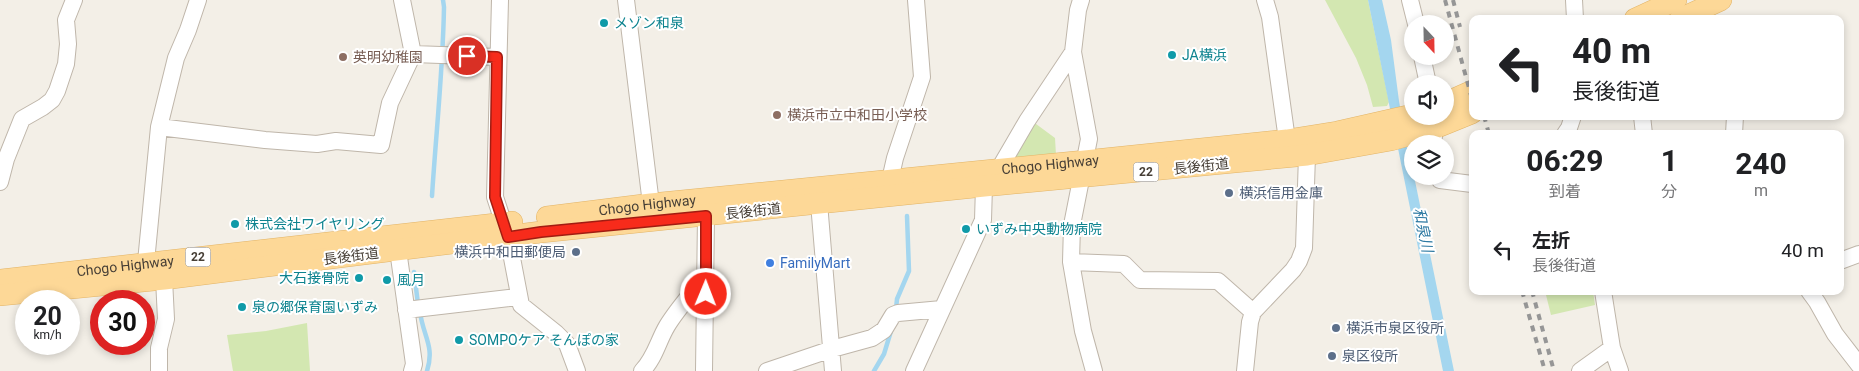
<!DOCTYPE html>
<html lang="ja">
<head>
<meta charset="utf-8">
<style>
	:root { --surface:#fff; --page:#f6f6f6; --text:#202124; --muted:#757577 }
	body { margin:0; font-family:Roboto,"Noto Sans JP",sans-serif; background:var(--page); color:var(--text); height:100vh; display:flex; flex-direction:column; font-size:19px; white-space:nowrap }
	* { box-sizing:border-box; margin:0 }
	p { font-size:16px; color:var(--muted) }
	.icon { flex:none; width:28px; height:28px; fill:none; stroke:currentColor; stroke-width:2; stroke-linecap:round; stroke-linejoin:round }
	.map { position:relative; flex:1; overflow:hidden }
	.sheet { position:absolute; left:1469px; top:130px; width:375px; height:165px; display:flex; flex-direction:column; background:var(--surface); border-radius:10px; box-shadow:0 2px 8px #0003 }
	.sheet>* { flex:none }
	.top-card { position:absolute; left:1469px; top:15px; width:375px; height:105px; border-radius:10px; box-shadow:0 2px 8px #0003; background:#fff; color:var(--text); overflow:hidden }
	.needle { width:32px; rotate:158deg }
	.buttons { position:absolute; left:1404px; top:15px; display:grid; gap:10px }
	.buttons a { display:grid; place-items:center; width:50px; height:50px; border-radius:50%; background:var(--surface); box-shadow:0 2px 8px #0003; font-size:25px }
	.speed { position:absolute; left:15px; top:290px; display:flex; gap:10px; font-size:25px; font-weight:700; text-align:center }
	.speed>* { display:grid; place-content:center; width:65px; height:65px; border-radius:50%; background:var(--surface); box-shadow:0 2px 8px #0003; line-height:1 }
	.speed small { font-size:12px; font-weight:400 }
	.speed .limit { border:8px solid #d22; background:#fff; color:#111 }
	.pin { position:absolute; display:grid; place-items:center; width:42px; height:42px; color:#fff; margin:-21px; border:2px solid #fff; border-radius:50%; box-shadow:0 1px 5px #0007 }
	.me { position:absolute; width:55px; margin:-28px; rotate:1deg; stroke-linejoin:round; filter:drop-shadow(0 0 4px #0008) }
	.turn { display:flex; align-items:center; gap:18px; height:105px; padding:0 20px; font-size:22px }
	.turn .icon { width:65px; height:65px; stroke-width:2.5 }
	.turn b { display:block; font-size:35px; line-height:42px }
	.eta { display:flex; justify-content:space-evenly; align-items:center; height:85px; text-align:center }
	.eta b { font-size:30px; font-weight:700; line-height:35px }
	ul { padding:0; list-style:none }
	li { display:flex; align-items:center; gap:15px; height:70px; padding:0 20px }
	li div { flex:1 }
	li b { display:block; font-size:19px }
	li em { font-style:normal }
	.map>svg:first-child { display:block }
	.green { fill:#d3e7b1 }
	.water { fill:#a4d6ef }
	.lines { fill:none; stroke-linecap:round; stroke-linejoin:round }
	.stream { stroke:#a4d6ef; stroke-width:4.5 }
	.minor-casing { stroke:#bfb6aa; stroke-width:18 }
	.major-casing { stroke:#e2b467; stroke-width:22 }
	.minor { stroke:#fff; stroke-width:16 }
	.major { stroke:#fdd897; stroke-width:21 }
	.rail { stroke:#969696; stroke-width:4; stroke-dasharray:6 6; stroke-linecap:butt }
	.route-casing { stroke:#a11c12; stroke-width:12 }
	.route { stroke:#f72b1b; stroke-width:9 }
	.culture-dot { fill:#0f9aa8; stroke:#fff; stroke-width:2 }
	.education-dot { fill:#8d6e63; stroke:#fff; stroke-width:2 }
	.service-dot { fill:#5c6f8a; stroke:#fff; stroke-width:2 }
	.shop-dot { fill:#3f7fe0; stroke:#fff; stroke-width:2 }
	.labels { text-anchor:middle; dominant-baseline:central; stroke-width:4; stroke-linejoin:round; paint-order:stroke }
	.shield { fill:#fff; stroke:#7e7972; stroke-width:1 }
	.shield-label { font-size:12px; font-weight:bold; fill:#473f36 }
	.culture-label { font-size:14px; fill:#0d838f; stroke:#fff; text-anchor:start }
	.education-label { font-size:14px; fill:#785e54; stroke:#fff; text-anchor:start }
	.street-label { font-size:14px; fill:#473f36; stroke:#fff }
	.service-label { font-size:14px; fill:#4e5e75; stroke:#fff; text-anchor:start }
	.shop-label { font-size:14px; fill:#366cbe; stroke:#fff; text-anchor:start }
	.water-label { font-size:15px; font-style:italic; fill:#2d79a2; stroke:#fff }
</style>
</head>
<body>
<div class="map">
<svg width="1859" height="371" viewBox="0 0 1859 371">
	<rect width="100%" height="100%" fill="#f3efe7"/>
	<path class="green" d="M1325,0H1368L1389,102L1387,106L1373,107L1367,85L1356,58Z
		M1032,121L1055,138L1056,155L1010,159Z
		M1545,291H1593L1595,305L1551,315Z
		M307,323L310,371H233L227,335L266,331Z"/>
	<path class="water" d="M1368,0H1382L1391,40L1399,101L1412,176H1414L1454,371H1443Z"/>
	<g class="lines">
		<path class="stream" d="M432,196C436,133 443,70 444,7L443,0
			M414,272L418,304
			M896,309L897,299L909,271L907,216
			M420,312C423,336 435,346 427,371
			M874,371L884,354L891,331"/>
		<defs>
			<path id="minor" d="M402,0L413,54L497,57
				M500,0L495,197L508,237L521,305L556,333L567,344L577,371
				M626,0L651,204
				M1081,0L1078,10L1073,52L1089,139L1072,225L1071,262L1083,331L1094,371
				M1265,0L1270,17L1287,140
				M1410,0L1416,24
				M1574,0L1575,19
				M1422,56L1428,84
				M1642,116L1644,134
				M159,127L265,140L317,144L336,141L381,145L390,103L413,54
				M1565,134L1569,128L1573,116
				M1734,134L1735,116
				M1433,144L1435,128L1434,116
				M999,169L1027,121L1073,52
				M1439,176L1440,180L1472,184
				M0,182L6,159L22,119L43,107L52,100L57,91L66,64L68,44L66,20L74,0
				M891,190L890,180L895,158L922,77L916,0
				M819,203L833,371
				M398,250L414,364L412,371
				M1840,261L1859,254
				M146,262L159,127L176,58L188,30L198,0
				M1071,262L1124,264L1140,280L1218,281L1253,312
				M1603,291L1612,348L1620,371
				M1809,291L1817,302L1835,334L1859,365
				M406,310L518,297
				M159,371V348L166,319L164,279
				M642,371C655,358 658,341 667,326C678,308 693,292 706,275
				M704,371L706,216
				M767,371L832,349L872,338L884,330L893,315L898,313L942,309
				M914,371L983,220L984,186
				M1245,371L1250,322L1253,312L1293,270L1299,261L1304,248L1307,155L1306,145
				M1580,371L1612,348"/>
			<g id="major">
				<path d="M1635,19L1676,0"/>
				<path d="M1680,19L1721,0"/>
				<path d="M1445,103L1472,91"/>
				<path id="s1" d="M547,217L651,204L1085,161L1287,140L1337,132L1412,115"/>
				<path id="s2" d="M0,280L512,222"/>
				<path d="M0,295L164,279L541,232L984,186L1307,155L1391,140L1435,128L1472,113"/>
			</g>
		</defs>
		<use href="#minor" class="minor-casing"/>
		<use href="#major" class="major-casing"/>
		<use href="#minor" class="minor"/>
		<use href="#major" class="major"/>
		<path class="rail" d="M1445,0L1472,99
			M1453,0L1460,27
			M1484,116L1489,134
			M1522,291L1545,371
			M1532,291L1554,371"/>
	</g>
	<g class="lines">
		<defs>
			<path id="route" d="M467,56L497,57L495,197L508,237L541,232L706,216V294"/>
		</defs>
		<use href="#route" class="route-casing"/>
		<use href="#route" class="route"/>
	</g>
	<g class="culture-dot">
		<circle cx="604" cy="23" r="5"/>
		<circle cx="1172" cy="55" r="5"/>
		<circle cx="235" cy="224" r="5"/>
		<circle cx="966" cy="229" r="5"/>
		<circle cx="359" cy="278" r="5"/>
		<circle cx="387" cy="280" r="5"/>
		<circle cx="242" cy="307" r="5"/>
		<circle cx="459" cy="340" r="5"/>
	</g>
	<g class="education-dot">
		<circle cx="343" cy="57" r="5"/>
		<circle cx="777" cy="115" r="5"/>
	</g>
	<g class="service-dot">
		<circle cx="1229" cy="193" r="5"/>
		<circle cx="576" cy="252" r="5"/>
		<circle cx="1336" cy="328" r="5"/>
		<circle cx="1332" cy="356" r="5"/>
	</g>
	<circle class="shop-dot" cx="770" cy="263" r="5"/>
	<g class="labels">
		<g class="shield">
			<rect x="1133.5" y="162.5" width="25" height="19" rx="4"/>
			<rect x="185.5" y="247.5" width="25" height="19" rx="4"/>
		</g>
		<g class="shield-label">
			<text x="1146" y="172">22</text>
			<text x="198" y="257">22</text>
		</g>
		<g class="culture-label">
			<text x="614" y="23">メゾン和泉</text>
			<text x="1182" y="55">JA横浜</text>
			<text x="245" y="224">株式会社ワイヤリング</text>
			<text x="976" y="229">いずみ中央動物病院</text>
			<text x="349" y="278" text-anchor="end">大石接骨院</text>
			<text x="397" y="280">風月</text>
			<text x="252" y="307">泉の郷保育園いずみ</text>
			<text x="469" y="340">SOMPOケア そんぽの家</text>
		</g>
		<g class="education-label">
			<text x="353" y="57">英明幼稚園</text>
			<text x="787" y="115">横浜市立中和田小学校</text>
		</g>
		<g class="street-label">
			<text stroke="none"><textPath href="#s1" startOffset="506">Chogo Highway</textPath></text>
			<text transform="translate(1201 166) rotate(-6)">長後街道</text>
			<text stroke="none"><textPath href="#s1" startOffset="101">Chogo Highway</textPath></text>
			<text transform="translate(753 211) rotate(-6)">長後街道</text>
			<text transform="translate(351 256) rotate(-7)">長後街道</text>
			<text stroke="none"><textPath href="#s2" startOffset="126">Chogo Highway</textPath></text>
		</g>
		<g class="service-label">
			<text x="1239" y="193">横浜信用金庫</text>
			<text x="566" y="252" text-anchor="end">横浜中和田郵便局</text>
			<text x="1346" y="328">横浜市泉区役所</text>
			<text x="1342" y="356">泉区役所</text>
		</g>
		<g class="shop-label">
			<text x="780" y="263">FamilyMart</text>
		</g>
		<g class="water-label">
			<text transform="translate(1423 230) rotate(78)">和泉川</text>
		</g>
	</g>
</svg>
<div class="buttons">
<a><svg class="needle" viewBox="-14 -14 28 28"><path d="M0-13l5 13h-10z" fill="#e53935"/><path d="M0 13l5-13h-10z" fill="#757577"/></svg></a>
<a><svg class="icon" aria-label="sound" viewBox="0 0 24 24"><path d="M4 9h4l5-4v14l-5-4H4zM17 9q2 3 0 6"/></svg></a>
<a><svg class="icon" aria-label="layers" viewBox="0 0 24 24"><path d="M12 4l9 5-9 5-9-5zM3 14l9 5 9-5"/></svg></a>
</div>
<div class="speed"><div>20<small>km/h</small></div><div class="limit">30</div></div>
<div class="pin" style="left:467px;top:56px;background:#d93025"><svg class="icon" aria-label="arrive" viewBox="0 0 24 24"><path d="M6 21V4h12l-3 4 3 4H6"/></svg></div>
<svg class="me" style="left:706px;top:294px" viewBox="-20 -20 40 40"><circle r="17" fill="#f72b1b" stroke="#fff" stroke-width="3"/><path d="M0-11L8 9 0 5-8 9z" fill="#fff"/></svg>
<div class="top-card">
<div class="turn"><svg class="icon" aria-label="left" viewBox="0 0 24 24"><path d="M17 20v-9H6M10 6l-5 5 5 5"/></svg><div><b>40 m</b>長後街道</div></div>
</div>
<section class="sheet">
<div class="eta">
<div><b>06:29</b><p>到着</p></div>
<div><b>1</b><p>分</p></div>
<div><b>240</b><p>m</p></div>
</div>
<ul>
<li><svg class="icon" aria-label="left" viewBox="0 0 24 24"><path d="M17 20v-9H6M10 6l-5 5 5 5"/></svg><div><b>左折</b><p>長後街道</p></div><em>40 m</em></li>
</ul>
</section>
</div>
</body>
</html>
